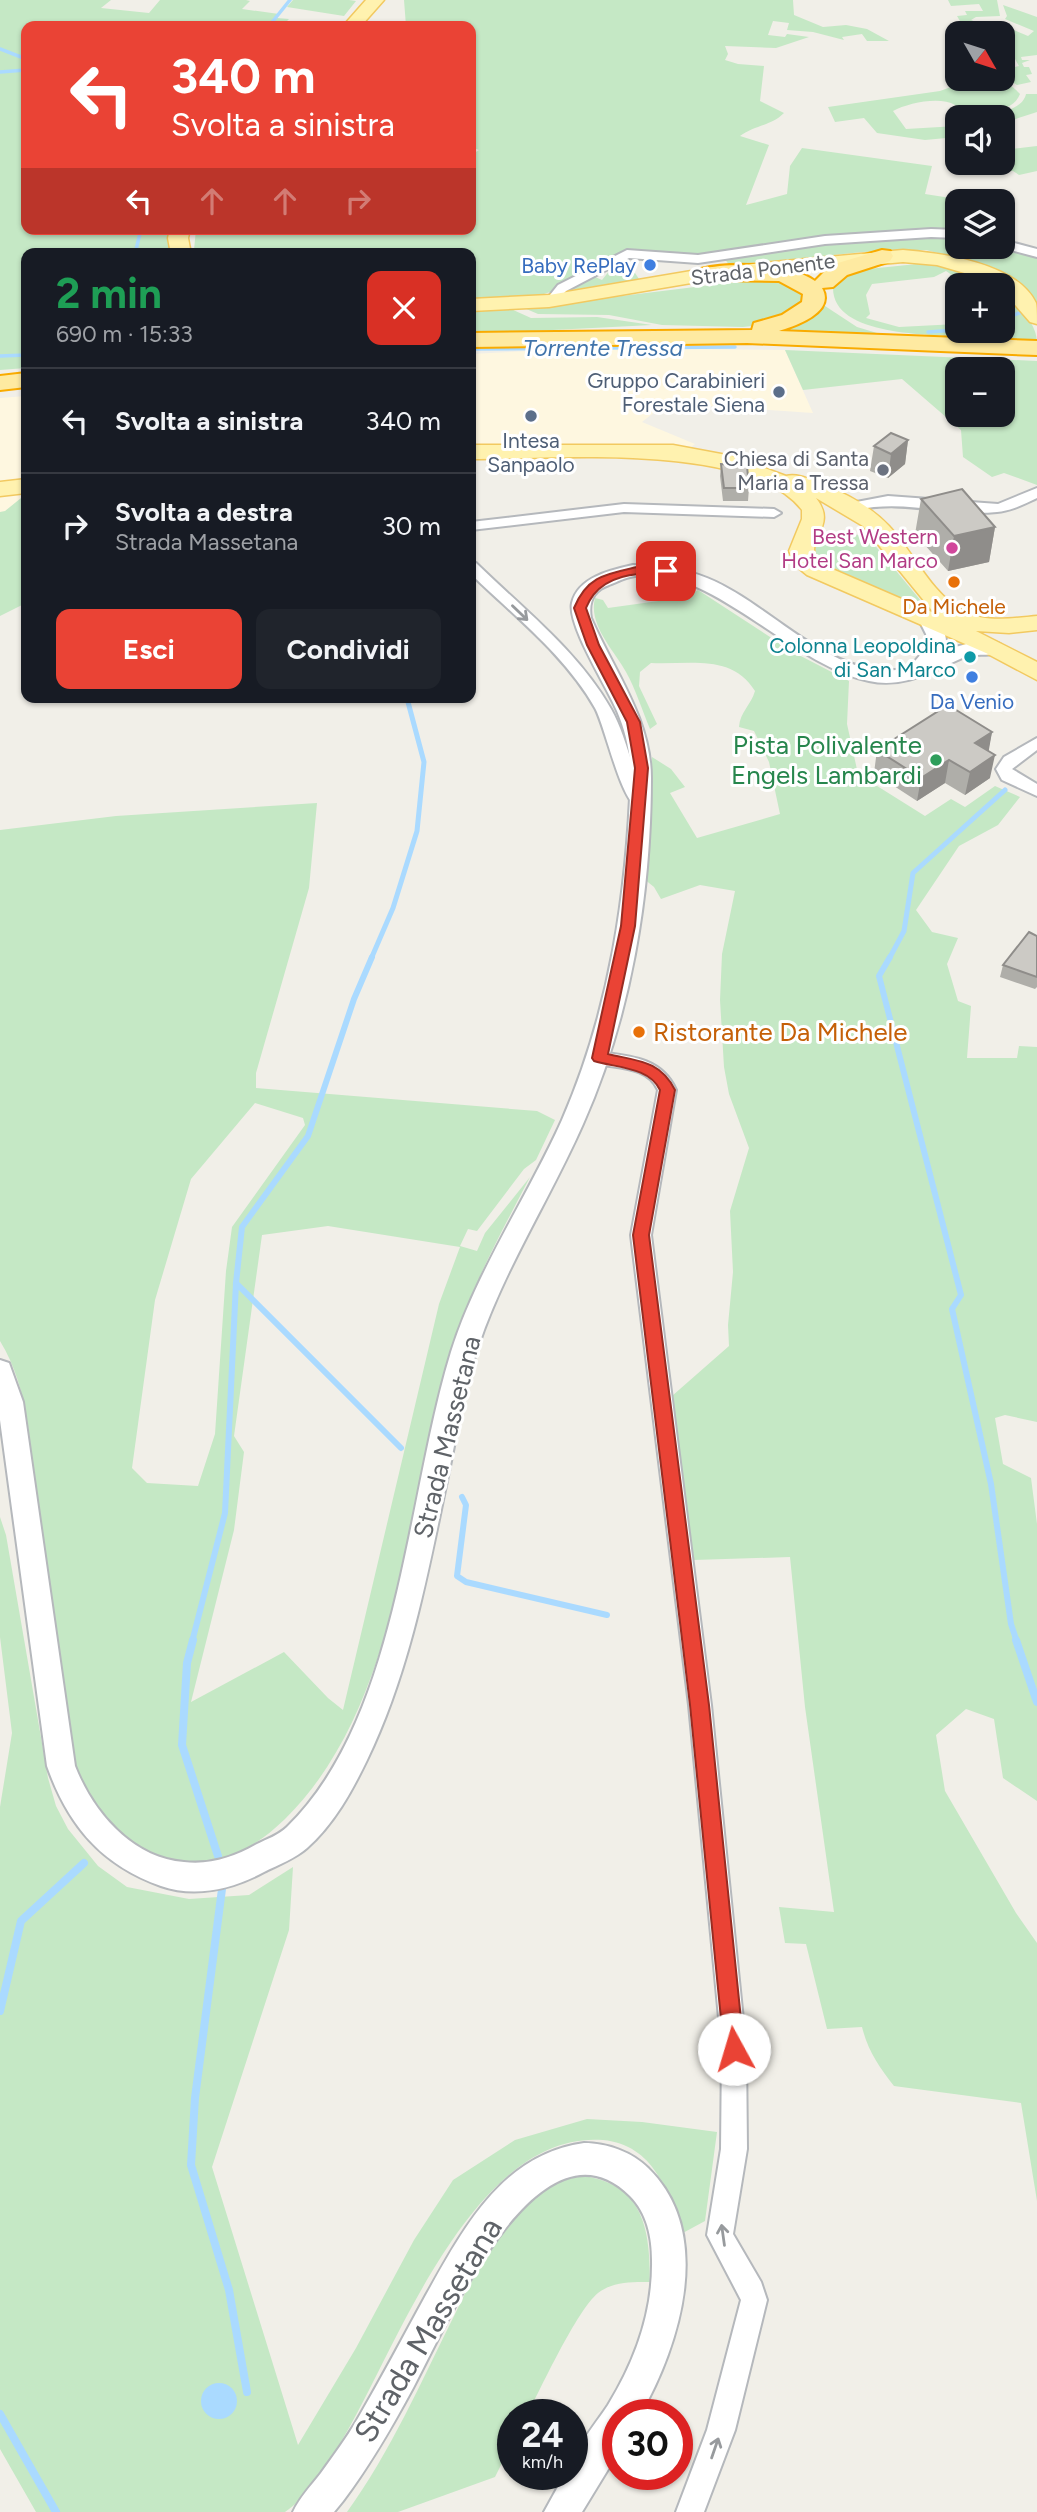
<!DOCTYPE html>
<html lang="it">
<head>
<meta charset="utf-8">
<style>
	:root { --surface:#171b24; --page:#20242c; --text:#f1f3f6; --muted:#9ea1a6; --line:#363941; --accent:#ea4335 }
	body { margin:0; font-family:Figtree,sans-serif; background:var(--page); color:var(--text); height:100vh; display:flex; flex-direction:column; font-size:26px; white-space:nowrap }
	* { box-sizing:border-box; margin:0 }
	p { font-size:23px; color:var(--muted) }
	.icon { flex:none; width:38px; height:38px; fill:none; stroke:currentColor; stroke-width:2; stroke-linecap:round; stroke-linejoin:round }
	.map { position:relative; flex:1; overflow:hidden }
	.sheet { position:absolute; left:21px; top:248px; width:455px; height:455px; display:flex; flex-direction:column; background:var(--surface); border-radius:14px; box-shadow:0 2px 5px #0004 }
	.sheet>* { flex:none }
	.hud { position:absolute; left:21px; top:21px; width:455px; height:214px; border-radius:14px; box-shadow:0 2px 5px #0004; background:#ea4335; color:#fff; overflow:hidden }
	.needle { width:46px; rotate:129deg }
	.buttons { position:absolute; left:945px; top:21px; display:grid; gap:14px }
	.buttons a { display:grid; place-items:center; width:70px; height:70px; border-radius:14px; background:var(--surface); box-shadow:0 2px 5px #0004; font-size:35px }
	.speed { position:absolute; left:497px; top:2399px; display:flex; gap:14px; font-size:35px; font-weight:700; text-align:center }
	.speed>* { display:grid; place-content:center; width:91px; height:91px; border-radius:50%; background:var(--surface); box-shadow:0 2px 5px #0004; line-height:1 }
	.speed small { font-size:18px; font-weight:400 }
	.speed .limit { border:10px solid #d22; background:#fff; color:#111 }
	.pin { position:absolute; display:grid; place-items:center; width:60px; height:60px; color:#fff; margin:-30px; border-radius:14px; box-shadow:0 4px 10px #0006 }
	.me { position:absolute; width:77px; margin:-38px; rotate:354deg; stroke-linejoin:round; filter:drop-shadow(0 0 5px #0008) }
	.turn { display:flex; align-items:center; gap:24px; height:147px; padding:0 35px; font-size:32px }
	.turn .icon { width:91px; height:91px; stroke-width:2.5 }
	.turn b { display:block; font-size:49px; line-height:60px }
	.lanes { display:flex; align-items:center; height:66px; padding:0 35px; background:#0003; justify-content:center; gap:35px; direction:ltr }
	.lanes .off { opacity:.35 }
	.round { display:grid; place-items:center; flex:none; width:74px; height:74px; border-radius:14px; background:var(--page) }
	.summary { display:flex; align-items:center; justify-content:space-between; height:119px; padding:0 35px }
	h1 { font-size:42px; font-weight:700; line-height:52px; color:#1e9e55 }
	.action { display:flex; gap:14px; margin-top:auto; padding:14px 35px }
	.action a { flex:1; height:80px; border-radius:14px; background:var(--accent); color:#fff; font-size:28px; font-weight:700; line-height:80px; text-align:center }
	.action a+a { background:var(--page); color:var(--text) }
	ul { padding:0; list-style:none }
	li { display:flex; align-items:center; gap:21px; height:105px; padding:0 35px; border-top:2px solid var(--line) }
	li div { flex:1 }
	li b { display:block; font-size:26px }
	li em { font-style:normal }
	.map>svg:first-child { display:block }
	.commercial { fill:#fef7e0 }
	.green { fill:#c5e8c5; fill-rule:evenodd }
	.water { fill:#aadaff }
	.lines { fill:none; stroke-linecap:round; stroke-linejoin:round }
	.stream-far3 { stroke:#aadaff; stroke-width:3.5 }
	.stream-far2 { stroke:#aadaff; stroke-width:5 }
	.stream-far1 { stroke:#aadaff; stroke-width:6 }
	.stream { stroke:#aadaff; stroke-width:8 }
	.minor-casing { stroke:#b5b8bc; stroke-width:4 }
	.tertiary-casing { stroke:#b5b8bc; stroke-width:4 }
	.primary-casing { stroke:#f2c960; stroke-width:3 }
	.trunk-casing { stroke:#f9ab00; stroke-width:4 }
	.minor { fill:#fff; fill-rule:evenodd }
	.tertiary { fill:#fff; fill-rule:evenodd }
	.primary { fill:#fff2af; fill-rule:evenodd }
	.trunk { fill:#feeaa1; fill-rule:evenodd }
	.wall { fill:#afaea9 }
	.shaded-wall { fill:#8f8d8a }
	.building { fill:#cccac5; stroke:#8f8d8a; stroke-width:2 }
	.oneway { stroke:#979a9d }
	.route { fill:#ea4335; stroke:#982c22; stroke-width:2 }
	.shop-dot { fill:#3f7fe0; stroke:#fff; stroke-width:2.5 }
	.service-dot { fill:#5c6f8a; stroke:#fff; stroke-width:2.5 }
	.worship-dot { fill:#6b7280; stroke:#fff; stroke-width:2.5 }
	.hotel-dot { fill:#d1479c; stroke:#fff; stroke-width:2.5 }
	.food-dot { fill:#e8710a; stroke:#fff; stroke-width:2.5 }
	.culture-dot { fill:#0f9aa8; stroke:#fff; stroke-width:2.5 }
	.leisure-dot { fill:#2e9e5b; stroke:#fff; stroke-width:2.5 }
	.labels { text-anchor:middle; dominant-baseline:central; stroke-width:6; stroke-linejoin:round; paint-order:stroke }
	.far-shop-label { font-size:21px; fill:#366cbe; stroke:#fff; text-anchor:end }
	.far-street-label { font-size:21px; fill:#5f6368; stroke:#fff }
	.far-service-label { font-size:21px; fill:#4e5e75; stroke:#fff; text-anchor:end }
	.far-worship-label { font-size:21px; fill:#5b616d; stroke:#fff; text-anchor:end }
	.far-hotel-label { font-size:21px; fill:#b23c85; stroke:#fff; text-anchor:end }
	.far-food-label { font-size:21px; fill:#c56008; stroke:#fff }
	.far-culture-label { font-size:21px; fill:#0d838f; stroke:#fff; text-anchor:end }
	.far-water-label { font-size:23px; font-style:italic; fill:#4174aa; stroke:#fff }
	.leisure-label { font-size:26px; fill:#27864d; stroke:#fff; text-anchor:end }
	.food-label { font-size:26px; fill:#c56008; stroke:#fff; text-anchor:start }
	.street-label { font-size:26px; fill:#5f6368; stroke:#fff }
	.near-street-label { font-size:32px; fill:#5f6368; stroke:#fff }
</style>
</head>
<body>
<div class="map">
<svg width="1037" height="2512" viewBox="0 0 1037 2512">
	<rect width="100%" height="100%" fill="#f1efe8"/>
	<path class="commercial" d="M585,348L785,350L813,413L666,403L642,422L695,444L683,453L471,452V354Z
		M26,396V494L5,512H0V398Z"/>
	<path class="green" d="M0,0H111L101,8L149,13L160,0H246L250,1L242,9L279,14L277,18L289,19L282,26H26V229H173V254H26V368L0,370Z
		M293,0H349L356,1L344,16L287,7Z
		M404,0H793L794,15L823,27L846,25L867,29L889,41H867L862,34L842,37L844,40L813,32L787,30L789,23L773,21L768,35L785,37L787,34L809,37L776,48L725,46L728,54L725,60L738,64L764,66L760,101L784,113C771,126 755,125 740,136L769,145L746,205L787,194L790,166L802,148L932,166L925,194L957,199L984,198L991,201H957V232L804,239L697,257L624,252L550,292C525,301 497,301 471,301V254H197L194,250L196,229H471V155L479,150L471,147V26H406Z
		M948,0H997L1000,16L976,17L971,20L981,24L1002,25L1028,36L1034,31L1005,19L1007,16L1003,5L1037,17V55L1021,57L1022,60H1030L1022,63L1024,67H1029L1032,74L1026,75L1031,82L1017,85L1003,76V70L1019,66L1015,59L1003,60V33H967L957,16L967,15L965,11H983L979,4L951,6Z
		M973,79C992,79 1006,78 1020,94C1012,115 978,113 959,115L955,105C940,96 908,103 893,111L906,129L957,126V137L925,140L877,133L864,118L835,122L828,107L940,91Z
		M1026,94H1037V112L1003,123V117H987C1000,112 1023,109 1026,94Z
		M1037,146V171L1019,175L1013,171L980,172L981,163H1003V150Z
		M933,236L957,241V247L1003,245L1037,255V310L1025,295L977,263L926,250L862,252L730,266L724,258L818,242Z
		M917,264C947,265 970,270 995,285H967L946,271L934,277L872,284L866,295L870,314L866,318L899,327L957,324V331H1003V290C1016,301 1037,324 1037,342C1013,340 990,338 966,337C931,334 833,337 833,288L839,278L868,269Z
		M610,270L635,273L639,279L572,290L573,285L593,276L602,280Z
		M768,278L805,287L808,304L761,325L743,327L662,325L609,315L538,314L524,308Z
		M818,306H825L857,327L887,336L763,330Z
		M471,308L511,309L531,318L597,317L652,325L471,334Z
		M785,350L1037,361V485L1004,473L992,477L963,457L961,430L902,379L803,390ZM957,369H1003V415H957Z
		M26,494V603L0,616V512L5,511Z
		M840,533L860,535L873,543L931,613L821,562L815,552C815,538 829,535 840,533Z
		M698,590L793,652L849,681L847,724L858,774L925,816L951,799L965,807L995,786L1020,797L998,825L959,846L916,910L932,932L958,938L947,964L958,1001L971,1006L967,1058H1017L1019,1046L1037,1047V1422L1005,1415L995,1418L1003,1464L1031,1478L1037,1524V1801L1003,1778L994,1719L966,1709L936,1735L945,1791L1016,1913L1037,1943V2201L1021,2103L894,2086C879,2067 868,2051 862,2027L827,2029L806,1944L785,1943L779,1907L834,1912L805,1707L790,1557L694,1560L672,1396L729,1346L728,1325L733,1272L730,1211L749,1148L729,1094L724,1067L720,1000L722,954L735,891L700,885L661,899L654,887L644,879L652,757L671,769L685,787L670,793L697,838L780,814L769,762L754,731L739,727C740,712 751,705 755,691C732,653 688,665 651,663L640,672L639,686L657,724L650,729C642,710 636,690 626,672C614,650 588,625 595,598L603,600L608,608L687,597Z
		M317,803L309,888L256,1073V1088L537,1111L555,1120L536,1160L524,1169L477,1231L468,1229L460,1246L477,1251L485,1233L530,1177C502,1231 472,1285 454,1343C407,1494 403,1703 285,1819C248,1855 210,1870 158,1856C117,1845 87,1806 76,1767C68,1738 67,1706 62,1677C54,1619 43,1561 36,1503C30,1448 30,1390 0,1341V830L116,816ZM255,1103L303,1118L305,1125L232,1227L226,1271L215,1434L198,1486L147,1483L132,1468L155,1300L191,1179ZM328,1226L460,1247L439,1304L343,1710L328,1698L284,1652L191,1702L234,1530L244,1452L234,1436L262,1235Z
		M0,1517L6,1535L48,1778L56,1806L68,1829L98,1866L127,1887L189,1899L249,1895L293,1867L289,1930L212,2167L298,2445L356,2348L414,2240L453,2180L515,2140L587,2119L642,2122L717,2132L705,2221L681,2234C669,2192 654,2145 603,2140C477,2130 400,2338 349,2428C332,2457 313,2493 285,2512H36L0,2449V1807L12,1733L0,1637Z
		M583,2176C644,2184 650,2230 650,2282C632,2282 614,2281 598,2293C577,2310 541,2388 527,2415H513V2441L495,2477L398,2512H347C391,2451 421,2382 455,2314C473,2277 492,2235 521,2204C537,2188 561,2179 583,2176Z"/>
	<path class="water" d="M201 2401a18 18 0 1 1 36 0a18 18 0 1 1-36 0Z"/>
	<g class="lines">
		<path class="stream-far3" d="M269,26L290,0
			M0,49L26,59
			M0,72L26,70
			M135,254L141,229
			M1003,318L1037,308
			M928,332L957,330
			M471,349L735,347
			M0,356L26,355"/>
		<path class="stream-far2" d="M371,959L393,908L417,831L424,762L408,702
			M889,959L904,931L913,873L1005,790"/>
		<path class="stream-far1" d="M890,957L879,976L961,1295L952,1309L991,1484L1011,1624L1017,1642
			M236,1283L401,1448
			M462,1497L466,1505L457,1576L466,1582L607,1615
			M192,1642L225,1513L236,1283L242,1227L308,1136L354,999L372,957"/>
		<path class="stream" d="M193,1640L187,1663L182,1745L218,1856
			M1016,1640L1037,1702
			M222,1889L195,2098L191,2165L229,2290L247,2392
			M0,2011L21,1921L84,1863
			M0,2414L56,2512"/>
		<defs>
			<path id="minor" d="M931,229L957,230V238L931,237L825,244L698,263L629,258L566,291L562,295V303H554L550,295L558,285L627,250L698,255L825,236Z
				M1003,240L1037,249V257L999,247H1003Z
				M1037,488V498C1024,504 1011,511 997,512C946,517 905,498 851,511L844,507L846,504L888,496L998,504Z
				M624,504L774,509L781,513L774,517L624,512L471,530V522Z
				M471,562L476,563C523,609 578,651 611,709C628,739 632,774 648,804L646,808L640,809C621,804 606,728 595,708C565,655 514,616 471,574Z
				M1037,738V750L1012,769L1037,784V796L1002,780L996,769L1004,757Z
				M599,1052C630,1056 662,1058 676,1090L651,1235L711,1705L746,2049L747,2149L733,2234L761,2282L767,2300L735,2430L704,2512H676L707,2430L741,2300L707,2235L721,2149L722,2049L689,1705L631,1235L658,1090C647,1065 615,1069 593,1063L590,1058L593,1053Z"/>
			<path id="tertiary" d="M633,565C660,566 682,568 707,578C772,604 834,685 909,668L928,646L926,634L918,618L927,612L934,614C942,626 950,638 944,652C958,645 993,634 1005,648C996,659 977,652 965,657C933,670 905,689 869,681C792,666 710,564 635,576C626,577 617,582 609,585C594,590 588,602 591,618C614,671 651,719 651,778C651,895 631,1016 583,1124C550,1199 504,1269 478,1347C464,1389 457,1433 448,1476C428,1572 410,1671 367,1760C352,1791 334,1824 307,1848C296,1858 278,1865 264,1872C233,1889 195,1898 161,1886C101,1865 68,1825 47,1766L0,1420V1360L9,1363L23,1402L75,1766C93,1812 132,1858 184,1862C211,1865 234,1857 257,1844C267,1839 279,1835 287,1827C400,1717 406,1498 451,1352C477,1270 527,1198 562,1120C610,1010 627,893 631,774C630,752 626,732 617,711C607,687 567,625 572,603C578,577 611,570 633,565Z
				M584,2143C607,2143 632,2152 648,2168C715,2233 680,2345 640,2415H618V2453L582,2512H544L565,2474H572C572,2450 595,2425 608,2405C635,2361 653,2312 652,2260C652,2237 647,2213 630,2196C539,2106 445,2329 413,2388C392,2427 370,2465 343,2501L334,2512H293C300,2497 311,2486 321,2473C333,2456 346,2439 357,2420C381,2379 403,2337 426,2295C463,2229 502,2154 584,2143Z"/>
			<path id="primary" d="M366,0H384L361,26H343Z
				M170,229H190L188,238L191,254H171L168,238Z
				M903,250C941,253 1017,263 1036,303C1037,308 1037,318 1037,324L1030,322L1003,291V285H994L985,279L937,265L903,262L709,280L549,307L471,311V299L549,295L709,268Z
				M471,445H673L732,456L786,476C798,473 811,480 822,484C847,494 871,507 889,526C914,553 930,592 963,611C985,623 1014,618 1037,616V630L1009,633L976,631L1037,662V680L986,653L807,575L796,566L789,551L802,519V510C749,441 552,459 471,459ZM816,498L863,526L934,613L823,565C796,543 841,529 816,498Z
				M26,479V493L0,496V482Z"/>
			<path id="trunk" d="M882,250L890,251L893,256L890,261L847,275L833,287L822,288C836,312 796,326 779,331L1037,341V355L747,343L471,347V333L752,330L754,323L782,315L802,302L803,294L779,281L709,280L701,279L698,274L701,269C731,262 790,263 815,281L831,265Z
				M26,373V387L0,390V376Z"/>
		</defs>
		<use href="#minor" class="minor-casing"/>
		<use href="#tertiary" class="tertiary-casing"/>
		<use href="#primary" class="primary-casing"/>
		<use href="#trunk" class="trunk-casing"/>
		<use href="#minor" class="minor"/>
		<use href="#tertiary" class="tertiary"/>
		<use href="#primary" class="primary"/>
		<use href="#trunk" class="trunk"/>
	</g>
	<path class="wall" d="M908,440L905,464L888,478L870,471L874,446Z
		M721,464L749,488L748,501H723L720,476Z
		M921,499L995,527L989,562L948,571L915,534Z
		M992,732L988,751L990,778L965,795L945,783L917,801L874,773L877,750Z
		M1037,936V987L1035,989L1000,977L1003,965Z"/>
	<path class="shaded-wall" d="M908,440L905,464L888,478L891,454Z
		M995,527L989,562L948,571L954,536Z
		M992,732L988,755L975,743Z
		M995,755L990,778L965,795L970,772Z
		M949,760L945,783L917,801L921,778Z"/>
	<path class="building" d="M891,433L908,440L891,454L874,446Z
		M721,464L747,466L749,488H724Z
		M962,489L995,527L954,536L921,499Z
		M948,705L992,732L975,743L995,755L970,772L949,760L921,778L877,750Z
		M1029,932L1037,936V977L1003,965Z"/>
	<defs><path id="oneway-shaft" d="M-6 0H5M1.5-3L5.5 0L1.5 3" fill="none" stroke-width="1.6" stroke-linecap="round" stroke-linejoin="round" transform="scale(1.75)"/></defs>
	<g class="oneway">
		<use href="#oneway-shaft" transform="translate(520 613) rotate(44)"/>
		<use href="#oneway-shaft" transform="translate(723 2235) rotate(-98)"/>
		<use href="#oneway-shaft" transform="translate(715 2448) rotate(-71)"/>
	</g>
	<path class="route" d="M637,567H666L672,571C663,577 650,573 639,574C615,576 595,585 586,608L599,645L640,722L648,768L635,926L608,1054C637,1061 660,1060 675,1090L649,1235L709,1705L744,2049L741,2056L734,2059L727,2056L724,2049L690,1705L633,1235L660,1090C649,1067 617,1068 594,1061L592,1058L621,926L635,768L627,722L587,645L574,608C587,576 606,574 637,567Z"/>
	<g class="shop-dot">
		<circle cx="650" cy="265" r="7"/>
		<circle cx="972" cy="677" r="7"/>
	</g>
	<g class="service-dot">
		<circle cx="779" cy="392" r="7"/>
		<circle cx="531" cy="416" r="7"/>
	</g>
	<circle class="worship-dot" cx="883" cy="470" r="7"/>
	<circle class="hotel-dot" cx="952" cy="548" r="7"/>
	<g class="food-dot">
		<circle cx="954" cy="582" r="7"/>
		<circle cx="639" cy="1032" r="7"/>
	</g>
	<circle class="culture-dot" cx="970" cy="657" r="7"/>
	<circle class="leisure-dot" cx="936" cy="760" r="7"/>
	<g class="labels">
		<g class="far-shop-label">
			<text x="636" y="265">Baby RePlay</text>
			<text x="972" y="701" text-anchor="middle">Da Venio</text>
		</g>
		<g class="far-street-label">
			<text transform="translate(763 269) rotate(-7)">Strada Ponente</text>
		</g>
		<g class="far-service-label">
			<text x="765" y="380">Gruppo Carabinieri<tspan x="765" dy="24">Forestale Siena</tspan></text>
			<text x="531" y="440" text-anchor="middle">Intesa<tspan x="531" dy="24">Sanpaolo</tspan></text>
		</g>
		<g class="far-worship-label">
			<text x="869" y="458">Chiesa di Santa<tspan x="869" dy="24">Maria a Tressa</tspan></text>
		</g>
		<g class="far-hotel-label">
			<text x="938" y="536">Best Western<tspan x="938" dy="24">Hotel San Marco</tspan></text>
		</g>
		<g class="far-food-label">
			<text x="954" y="606">Da Michele</text>
		</g>
		<g class="far-culture-label">
			<text x="956" y="645">Colonna Leopoldina<tspan x="956" dy="24">di San Marco</tspan></text>
		</g>
		<g class="far-water-label">
			<text x="603" y="348">Torrente Tressa</text>
		</g>
		<g class="leisure-label">
			<text x="922" y="745">Pista Polivalente<tspan x="922" dy="30">Engels Lambardi</tspan></text>
		</g>
		<g class="food-label">
			<text x="653" y="1032">Ristorante Da Michele</text>
		</g>
		<g class="street-label">
			<text transform="translate(447 1437) rotate(-76)">Strada Massetana</text>
		</g>
		<g class="near-street-label">
			<text transform="translate(428 2330) rotate(-59)">Strada Massetana</text>
		</g>
	</g>
</svg>
<div class="buttons">
<a><svg class="needle" viewBox="-14 -14 28 28"><path d="M0-13l5 13h-10z" fill="#e53935"/><path d="M0 13l5-13h-10z" fill="#9ea1a6"/></svg></a>
<a><svg class="icon" aria-label="sound" viewBox="0 0 24 24"><path d="M4 9h4l5-4v14l-5-4H4zM17 9q2 3 0 6"/></svg></a>
<a><svg class="icon" aria-label="layers" viewBox="0 0 24 24"><path d="M12 4l9 5-9 5-9-5zM3 14l9 5 9-5"/></svg></a>
<a>+</a>
<a>−</a>
</div>
<div class="speed"><div>24<small>km/h</small></div><div class="limit">30</div></div>
<div class="pin" style="left:666px;top:571px;background:#d93025"><svg class="icon" aria-label="arrive" viewBox="0 0 24 24"><path d="M6 21V4h12l-3 4 3 4H6"/></svg></div>
<svg class="me" style="left:734px;top:2049px" viewBox="-20 -20 40 40"><circle r="19" fill="#fff"/><path d="M0-13L10 11 0 6-10 11z" fill="#ea4335"/></svg>
<div class="hud">
<div class="turn"><svg class="icon" aria-label="left" viewBox="0 0 24 24"><path d="M17 20v-9H6M10 6l-5 5 5 5"/></svg><div><b>340 m</b>Svolta a sinistra</div></div>
<div class="lanes"><svg class="icon" aria-label="left" viewBox="0 0 24 24"><path d="M17 20v-9H6M10 6l-5 5 5 5"/></svg><svg class="icon off" aria-label="ahead" viewBox="0 0 24 24"><path d="M12 20V5M6 11l6-6 6 6"/></svg><svg class="icon off" aria-label="ahead" viewBox="0 0 24 24"><path d="M12 20V5M6 11l6-6 6 6"/></svg><svg class="icon off" aria-label="right" viewBox="0 0 24 24"><path d="M7 20v-9h11M14 6l5 5-5 5"/></svg></div>
</div>
<section class="sheet">
<div class="summary"><div><h1>2 min</h1><p>690 m · 15:33</p></div><a class="round" style="background:#d93025;color:#fff"><svg class="icon" aria-label="close" viewBox="0 0 24 24"><path d="M6 6l12 12M18 6L6 18"/></svg></a></div>
<ul>
<li><svg class="icon" aria-label="left" viewBox="0 0 24 24"><path d="M17 20v-9H6M10 6l-5 5 5 5"/></svg><div><b>Svolta a sinistra</b></div><em>340 m</em></li>
<li><svg class="icon" aria-label="right" viewBox="0 0 24 24"><path d="M7 20v-9h11M14 6l5 5-5 5"/></svg><div><b>Svolta a destra</b><p>Strada Massetana</p></div><em>30 m</em></li>
</ul>
<div class="action"><a>Esci</a><a>Condividi</a></div>
</section>
</div>
</body>
</html>
